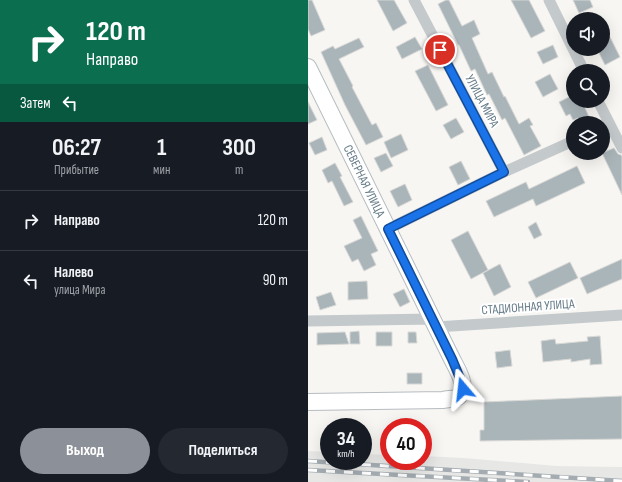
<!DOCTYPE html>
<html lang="ru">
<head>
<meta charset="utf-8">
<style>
	:root { --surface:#171b24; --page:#242831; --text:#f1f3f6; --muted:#9ea1a6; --line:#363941; --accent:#8c9099 }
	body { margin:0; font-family:"Sofia Sans Condensed",sans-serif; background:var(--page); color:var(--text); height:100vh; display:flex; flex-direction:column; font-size:15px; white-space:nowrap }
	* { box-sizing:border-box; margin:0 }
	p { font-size:13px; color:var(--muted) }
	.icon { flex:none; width:22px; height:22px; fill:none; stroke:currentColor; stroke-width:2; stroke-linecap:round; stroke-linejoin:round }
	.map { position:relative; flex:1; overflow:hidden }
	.details { display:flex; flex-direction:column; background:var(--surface); width:308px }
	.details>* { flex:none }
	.guide { background:#0b6e4f; color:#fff; overflow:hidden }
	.buttons { position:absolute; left:258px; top:12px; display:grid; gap:8px }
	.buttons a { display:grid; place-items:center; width:44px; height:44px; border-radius:50%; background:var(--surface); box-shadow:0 4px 16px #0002; font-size:20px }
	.speed { position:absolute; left:12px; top:418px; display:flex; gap:8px; font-size:20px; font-weight:700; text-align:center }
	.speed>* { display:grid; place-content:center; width:52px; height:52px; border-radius:50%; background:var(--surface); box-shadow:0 4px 16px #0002; line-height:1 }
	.speed small { font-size:10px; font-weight:400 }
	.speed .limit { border:6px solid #d22; background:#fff; color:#111 }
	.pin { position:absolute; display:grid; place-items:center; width:34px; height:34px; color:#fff; margin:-17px; border:2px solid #fff; border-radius:50%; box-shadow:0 1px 4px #0007 }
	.me { position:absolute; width:44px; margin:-22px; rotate:343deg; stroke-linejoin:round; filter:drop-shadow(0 0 3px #0008) }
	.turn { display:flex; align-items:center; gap:14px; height:84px; padding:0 20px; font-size:18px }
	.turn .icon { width:52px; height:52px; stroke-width:2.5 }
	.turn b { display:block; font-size:28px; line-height:34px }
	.then { display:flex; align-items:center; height:38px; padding:0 20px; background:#0003; gap:8px; font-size:15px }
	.eta { display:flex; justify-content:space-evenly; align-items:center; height:68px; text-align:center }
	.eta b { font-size:24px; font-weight:700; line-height:28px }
	.primary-button { display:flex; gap:8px; margin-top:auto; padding:8px 20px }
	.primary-button a { flex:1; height:46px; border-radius:24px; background:var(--accent); color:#fff; font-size:16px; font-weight:700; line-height:46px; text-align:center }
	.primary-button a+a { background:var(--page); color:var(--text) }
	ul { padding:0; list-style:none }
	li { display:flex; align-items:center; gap:12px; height:60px; padding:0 20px; border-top:1px solid var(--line) }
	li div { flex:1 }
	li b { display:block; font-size:15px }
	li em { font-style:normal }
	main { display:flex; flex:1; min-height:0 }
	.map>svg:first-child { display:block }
	.built { fill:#e7e8e6 }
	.building { fill:#aab5b9; stroke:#d8d8d6 }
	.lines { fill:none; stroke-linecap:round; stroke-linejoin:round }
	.secondary-casing { stroke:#b6bcc0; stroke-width:18 }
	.street { stroke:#c4c9cc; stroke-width:11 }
	.secondary { stroke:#fff; stroke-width:16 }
	.rail-casing { stroke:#a4acb1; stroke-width:4.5 }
	.rail { stroke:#fff; stroke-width:3; stroke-dasharray:9; stroke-linecap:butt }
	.route-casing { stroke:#114b97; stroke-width:10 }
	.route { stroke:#1a73e8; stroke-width:7 }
	.labels { text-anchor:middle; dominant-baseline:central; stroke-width:4; stroke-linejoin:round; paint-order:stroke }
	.street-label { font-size:13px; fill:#637a87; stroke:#fff }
</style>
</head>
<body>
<main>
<section class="details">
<div class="guide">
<div class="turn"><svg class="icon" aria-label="right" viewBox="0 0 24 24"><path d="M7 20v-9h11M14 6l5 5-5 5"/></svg><div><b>120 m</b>Направо</div></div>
<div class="then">Затем<svg class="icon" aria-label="left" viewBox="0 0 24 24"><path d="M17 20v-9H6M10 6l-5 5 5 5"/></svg></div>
</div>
<div class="eta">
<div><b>06:27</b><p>Прибытие</p></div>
<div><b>1</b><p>мин</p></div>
<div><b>300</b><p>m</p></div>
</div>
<ul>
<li><svg class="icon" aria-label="right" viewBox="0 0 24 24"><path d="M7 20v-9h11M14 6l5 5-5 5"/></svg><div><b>Направо</b></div><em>120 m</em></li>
<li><svg class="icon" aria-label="left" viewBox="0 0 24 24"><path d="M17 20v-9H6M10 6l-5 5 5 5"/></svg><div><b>Налево</b><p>улица Мира</p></div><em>90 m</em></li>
</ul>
<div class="primary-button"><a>Выход</a><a>Поделиться</a></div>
</section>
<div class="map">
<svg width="314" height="482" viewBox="0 0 314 482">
	<rect width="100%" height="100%" fill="#f7f6f3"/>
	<path class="built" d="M0,451L21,452V461H55V454L81,455V461H115V456L156,458L249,466L314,467V482H0Z"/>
	<path class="building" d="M0,0H4L17,30L3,36L0,29Z
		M69,0H86L99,23L85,31Z
		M138,0H141L154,26L166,20L172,34L164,38L180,74L184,72L196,97L197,96L211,124L221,118L225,125L222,126L233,146L216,155L197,118L194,120L181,94L179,95L167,69L163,71L151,45H150L130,4Z
		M203,0H221L237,31L223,38Z
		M265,0H282L285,7L271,13Z
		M295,23L312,57L297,65L290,51L295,49Z
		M107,37L114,49L94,59L88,47Z
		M51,38L56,47L31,59L45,86L44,87L64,125L68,123L75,137L58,145L37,105L13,52L25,46L27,49Z
		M245,45L250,57L235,64L229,52Z
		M120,65L140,105L128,111L107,71Z
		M242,74L250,89L235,97L227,82Z
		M265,95V101H274L281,117L272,122L270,118L265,120L262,114L258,116L251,102Z
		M0,102L9,120L0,124Z
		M148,118L156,132L143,139L135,125Z
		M93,134L100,150L83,158L76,142Z
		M14,137L19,150L7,155L1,143Z
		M306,148L310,154L313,155L314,156V195L294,153Z
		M78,153L85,166L73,172L66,158Z
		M153,161L162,179L150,185L141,167Z
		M27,163L34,176L32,177L45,202L36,206L24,181L20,183L14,170Z
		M269,166L277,183L228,206L225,199L186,217L178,201L218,182L221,189Z
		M97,184L104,200L90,207L82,191Z
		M53,216L70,251L63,254L68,265L56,271L50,259L44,262L36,246L54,238L45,220Z
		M228,222L234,235L226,239L220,227Z
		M160,231L180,270L163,279L143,240Z
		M314,259V279L279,294L272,278Z
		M262,262L270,278L228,298L220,282Z
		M192,264L203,287L186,296L175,273Z
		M59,281L60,299L40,300V282Z
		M96,289L102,302L92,307L85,294Z
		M23,292L28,305L12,310L8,297Z
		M51,331L52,344H42V332Z
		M37,332L41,344L9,345V333Z
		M68,332H84V346H68Z
		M100,332H108L109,343H100Z
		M292,336L294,364L282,365V359L263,362V359L235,362L233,341L247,339L248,344L280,341L279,337Z
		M202,350L204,366L189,368L187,352Z
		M99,373H114V384H99Z
		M314,396V439L172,441V430H176V402Z"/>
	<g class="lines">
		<defs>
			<path id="secondary" d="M0,67L144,359C149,369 163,390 148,398C145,399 139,399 135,400L0,402"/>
		</defs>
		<use href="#secondary" class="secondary-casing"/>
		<path class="street" d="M106,0L196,172
			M241,0L276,71
			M290,101L314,148
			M80,229L196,172L265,141
			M0,321L124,319
			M128,327L314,315"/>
		<use href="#secondary" class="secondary"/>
		<defs>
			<path id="rail" d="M0,461L314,481
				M0,470L220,482"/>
		</defs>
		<use href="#rail" class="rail-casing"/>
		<use href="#rail" class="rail"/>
	</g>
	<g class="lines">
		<defs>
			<path id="route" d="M132,50L196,172L80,229L144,359L154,383L155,389"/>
		</defs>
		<use href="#route" class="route-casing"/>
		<use href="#route" class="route"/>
	</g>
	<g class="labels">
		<g class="street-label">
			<text transform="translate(174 101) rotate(62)">УЛИЦА МИРА</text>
			<text transform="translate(56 181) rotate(64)">СЕВЕРНАЯ УЛИЦА</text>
			<text transform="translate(220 307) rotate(-4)">СТАДИОННАЯ УЛИЦА</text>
		</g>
	</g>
</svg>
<div class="buttons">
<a><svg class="icon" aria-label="sound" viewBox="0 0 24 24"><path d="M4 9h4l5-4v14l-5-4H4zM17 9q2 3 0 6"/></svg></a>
<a><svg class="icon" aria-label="search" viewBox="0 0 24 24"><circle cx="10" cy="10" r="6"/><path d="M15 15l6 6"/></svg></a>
<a><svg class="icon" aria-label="layers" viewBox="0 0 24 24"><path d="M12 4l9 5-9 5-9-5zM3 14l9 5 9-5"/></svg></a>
</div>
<div class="speed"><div>34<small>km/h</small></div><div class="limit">40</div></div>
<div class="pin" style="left:132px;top:50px;background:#d93025"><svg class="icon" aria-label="arrive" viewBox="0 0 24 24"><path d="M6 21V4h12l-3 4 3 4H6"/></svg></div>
<svg class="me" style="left:155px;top:389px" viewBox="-20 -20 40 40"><path d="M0-17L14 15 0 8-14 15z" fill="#1a73e8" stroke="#fff" stroke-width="4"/></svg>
</div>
</main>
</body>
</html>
